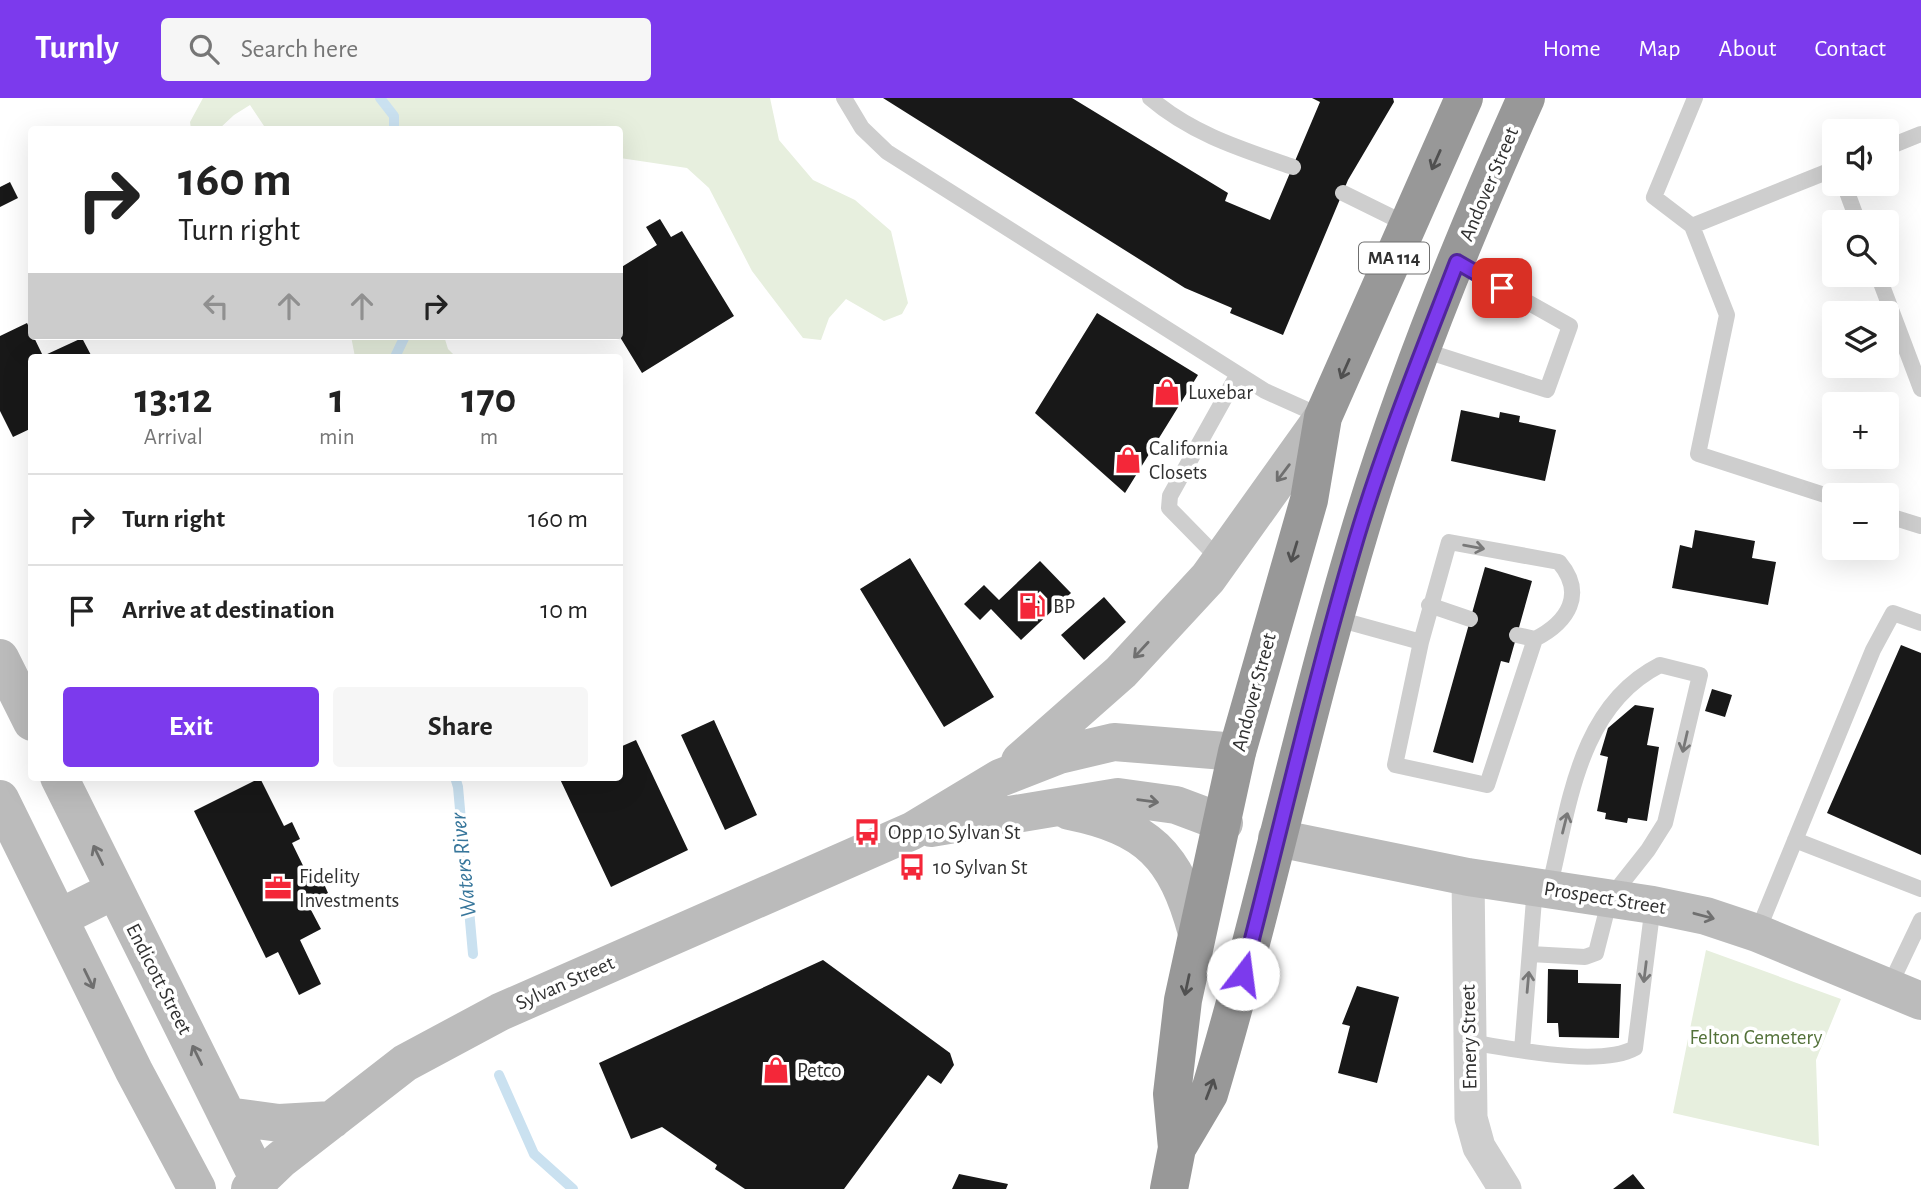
<!DOCTYPE html>
<html lang="en">
<head>
<meta charset="utf-8">
<style>
	:root { --surface:#fff; --page:#f6f6f6; --text:#222; --muted:#767676; --line:#e0e0e0; --accent:#7c3aed }
	body { margin:0; font-family:"Alegreya Sans",sans-serif; background:var(--page); color:var(--text); height:100vh; display:flex; flex-direction:column; font-size:26px; white-space:nowrap }
	* { box-sizing:border-box; margin:0 }
	p { font-size:23px; color:var(--muted) }
	.icon { flex:none; width:38px; height:38px; fill:none; stroke:currentColor; stroke-width:2; stroke-linecap:round; stroke-linejoin:round }
	.map { position:relative; flex:1; overflow:hidden }
	.side { position:absolute; left:28px; top:256px; width:595px; height:427px; display:flex; flex-direction:column; background:var(--surface); border-radius:7px; box-shadow:0 7px 28px #0002 }
	.side>* { flex:none }
	.banner { position:absolute; left:28px; top:28px; width:595px; height:214px; border-radius:7px; box-shadow:0 7px 28px #0002; background:#fff; color:var(--text); overflow:hidden }
	.tools { position:absolute; left:1822px; top:21px; display:grid; gap:14px }
	.tools a { display:grid; place-items:center; width:77px; height:77px; border-radius:7px; background:var(--surface); box-shadow:0 7px 28px #0002; font-size:35px }
	.pin { position:absolute; display:grid; place-items:center; width:60px; height:60px; color:#fff; margin:-30px; border-radius:14px; box-shadow:0 4px 10px #0006 }
	.me { position:absolute; width:77px; margin:-38px; rotate:15deg; stroke-linejoin:round; filter:drop-shadow(0 0 5px #0008) }
	.turn { display:flex; align-items:center; gap:24px; height:147px; padding:0 35px; font-size:32px }
	.turn .icon { width:91px; height:91px; stroke-width:2.5 }
	.turn b { display:block; font-size:49px; line-height:60px }
	.lanes { display:flex; align-items:center; height:66px; padding:0 35px; background:#0003; justify-content:center; gap:35px; direction:ltr }
	.lanes .off { opacity:.35 }
	.eta { display:flex; justify-content:space-evenly; align-items:center; height:119px; text-align:center }
	.eta b { font-size:42px; font-weight:600; line-height:49px }
	.button { display:flex; gap:14px; margin-top:auto; padding:14px 35px }
	.button a { flex:1; height:80px; border-radius:7px; background:var(--accent); color:#fff; font-size:28px; font-weight:600; line-height:80px; text-align:center }
	.button a+a { background:var(--page); color:var(--text) }
	ul { padding:0; list-style:none }
	li { display:flex; align-items:center; gap:21px; height:91px; padding:0 35px; border-top:2px solid var(--line) }
	li div { flex:1 }
	li b { display:block; font-size:26px }
	li em { font-style:normal }
	header { display:flex; align-items:center; gap:42px; box-sizing:border-box; height:98px; padding:0 35px; background:var(--accent); color:#fff }
	header strong { font-size:33px }
	nav { display:flex; gap:38px; margin-inline-start:auto; font-size:24px }
	.search { width:490px; height:63px; background:var(--page); display:flex; align-items:center; gap:18px; box-sizing:border-box; padding:0 24px; border-radius:7px; color:var(--muted); font-size:26px }
	.map>svg:first-child { display:block }
	.green { fill:#e7efde }
	.lines { fill:none; stroke-linecap:round; stroke-linejoin:round }
	.stream { stroke:#cae1f0; stroke-width:10 }
	.building { fill:#181818 }
	.lane { stroke:#cecece; stroke-width:16 }
	.street { stroke:#cecece; stroke-width:33 }
	.secondary { stroke:#bbb; stroke-width:38 }
	.highway { stroke:#989898; stroke-width:38 }
	.oneway { stroke:#505050 }
	.oneway2 { stroke:#6f6f6f }
	.oneway3 { stroke:#787878 }
	.route-casing { stroke:#51269a; stroke-width:18 }
	.route { stroke:#7c3aed; stroke-width:12 }
	.labels { text-anchor:middle; dominant-baseline:central; stroke-width:7; stroke-linejoin:round; paint-order:stroke }
	.shield { fill:#fff; stroke:#6f6f6f; stroke-width:2 }
	.shield-label { font-size:19px; font-weight:bold; fill:#313131 }
	.street-label { font-size:21px; fill:#313131; stroke:#fff }
	.poi-label { font-size:21px; fill:#313131; stroke:#fff; text-anchor:start }
	.park-label { font-size:21px; fill:#54723a; stroke:#fff }
	.water-label { font-size:23px; font-style:italic; fill:#37769b; stroke:#fff }
</style>
</head>
<body>
<header>
<strong>Turnly</strong>
<div class="search"><svg class="icon" aria-label="search" viewBox="0 0 24 24"><circle cx="10" cy="10" r="6"/><path d="M15 15l6 6"/></svg>Search here</div>
<nav><a>Home</a><a>Map</a><a>About</a><a>Contact</a></nav>
</header>
<div class="map">
<svg width="1921" height="1091" viewBox="0 0 1921 1091">
	<rect width="100%" height="100%" fill="#fff"/>
	<path class="green" d="M203,0H770L779,42L813,82L855,102L891,133L908,205L902,216L884,223L846,201L829,220L821,242L803,240L752,173L709,90L687,70L620,60V32L266,31L250,7L234,17L219,31H191L190,24Z
		M351,238H444L448,251L456,259H355Z
		M1706,852L1841,901L1816,962L1819,1048L1673,1015Z"/>
	<g class="lines">
		<path class="stream" d="M380,0L394,18V32
			M395,259L405,238
			M455,679L458,689L473,856
			M499,977L534,1056L573,1091"/>
	</g>
	<path class="building" d="M883,0H1072L1228,95L1225,103L1270,122L1320,4L1312,0H1393L1394,4L1348,82L1283,237L1230,215L1232,210L1185,190Z
		M10,84L18,100L0,109V89Z
		M660,121L671,139L682,133L734,218L642,275L620,239V170L657,147L646,129Z
		M1097,215L1198,277L1125,395L1035,315Z
		M27,225L43,258L82,240L92,259H32V330L13,339L0,313V238Z
		M1461,312L1499,320L1500,314L1520,318L1519,324L1556,332L1545,383L1451,363Z
		M1695,432L1755,443L1752,460L1776,464L1768,507L1672,490L1680,447L1692,450Z
		M910,460L994,599L944,629L860,491Z
		M1040,463L1071,495L1021,542L991,511L980,522L964,506L984,487L999,502Z
		M1485,469L1532,483L1509,565L1501,563L1473,665L1433,654Z
		M1104,499L1126,524L1084,562L1061,537Z
		M1901,547L1921,555V757L1827,715Z
		M1712,591L1732,597L1725,619L1705,613Z
		M1635,607L1654,610L1647,647L1659,649L1647,723L1628,720L1627,725L1605,721L1606,715L1597,713L1608,659L1600,657L1608,630Z
		M714,622L757,717L725,732L681,637Z
		M636,642L688,752L611,789L559,679H620V649Z
		M260,680L284,728L292,724L300,741L292,745L311,784L321,779L328,795L318,800L322,807L311,812L321,831L300,842L321,886L299,897L278,854L266,860L194,713Z
		M823,862L950,955L954,967L941,986L928,977L844,1091H745L715,1071L717,1067L662,1029L631,1041L599,965Z
		M1548,871L1578,872V885L1621,886L1619,940L1559,939L1558,925H1547Z
		M1357,888L1399,899L1377,985L1338,975L1350,928L1342,926Z
		M959,1076L1008,1086L1006,1091H952Z
		M1633,1076L1645,1091H1613Z"/>
	<g class="lines">
		<path class="lane" d="M844,0L862,30L887,54L1265,293L1323,319
			M1150,0C1192,36 1241,51 1293,69
			M1695,0L1654,99L1692,128L1834,71
			M1886,50L1921,36
			M1844,86L1858,124
			M1343,95L1408,127
			M1692,128L1727,217L1698,356L1834,400
			M1878,177L1921,291
			M1423,252L1547,292L1570,228L1456,164
			M1886,417L1921,428
			M1221,463L1169,410L1170,398L1238,276
			M1429,507L1470,521
			M1334,520L1421,544L1395,667L1487,687L1535,541
			M1421,544L1449,444L1559,464C1586,496 1568,524 1535,541L1517,537
			M1795,742L1921,791
			M1757,835L1873,552L1893,515L1921,525
			M1530,856L1585,859L1596,855L1610,800L1648,752L1665,725L1700,577L1660,567C1577,609 1569,711 1549,791
			M1889,889L1921,822
			M1468,944C1510,950 1599,970 1635,950L1653,807
			M1522,952L1535,789"/>
		<path class="street" d="M1468,779L1471,1020L1479,1049L1505,1091"/>
		<path class="secondary" d="M0,560L32,624
			M1020,663L1121,574L1208,480L1323,319
			M59,679L259,1082
			M0,701L134,973L197,1091
			M1069,713C1148,729 1176,757 1197,835
			M931,730L1118,699L1176,707L1224,725
			M1277,740L1468,779L1653,807L1706,818L1757,835L1921,903
			M59,820L115,792
			M227,1018L279,1025L332,1022
			M250,1091L280,1062L405,965L500,914L912,733L1000,680L1059,657L1114,644L1237,654"/>
		<path class="highway" d="M1177,1050L1209,996C1264,812 1303,623 1358,439C1402,289 1462,142 1526,0
			M1169,1091L1177,1050L1172,996L1183,902L1237,654L1309,402L1323,319L1464,0"/>
	</g>
	<defs><path id="oneway-shaft" d="M-6 0H5M1.5-3L5.5 0L1.5 3" fill="none" stroke-width="1.6" stroke-linecap="round" stroke-linejoin="round" transform="scale(1.75)"/></defs>
	<g class="oneway">
		<use href="#oneway-shaft" transform="translate(1436 62) rotate(114)"/>
		<use href="#oneway-shaft" transform="translate(1345 271) rotate(114)"/>
		<use href="#oneway-shaft" transform="translate(1294 454) rotate(107)"/>
		<use href="#oneway-shaft" transform="translate(1187 887) rotate(102)"/>
		<use href="#oneway-shaft" transform="translate(1210 991) rotate(-69)"/>
	</g>
	<g class="oneway2">
		<use href="#oneway-shaft" transform="translate(1283 375) rotate(127)"/>
		<use href="#oneway-shaft" transform="translate(1141 552) rotate(133)"/>
		<use href="#oneway-shaft" transform="translate(1148 703) rotate(8)"/>
		<use href="#oneway-shaft" transform="translate(98 757) rotate(-116)"/>
		<use href="#oneway-shaft" transform="translate(1704 818) rotate(15)"/>
		<use href="#oneway-shaft" transform="translate(89 881) rotate(64)"/>
		<use href="#oneway-shaft" transform="translate(197 957) rotate(-116)"/>
	</g>
	<g class="oneway3">
		<use href="#oneway-shaft" transform="translate(1474 449) rotate(10)"/>
		<use href="#oneway-shaft" transform="translate(1685 644) rotate(103)"/>
		<use href="#oneway-shaft" transform="translate(1565 725) rotate(-76)"/>
		<use href="#oneway-shaft" transform="translate(1645 874) rotate(97)"/>
		<use href="#oneway-shaft" transform="translate(1528 884) rotate(-85)"/>
	</g>
	<g class="lines">
		<defs>
			<path id="route" d="M1243,876C1281,730 1314,584 1357,439C1385,346 1422,255 1457,164L1502,190"/>
		</defs>
		<use href="#route" class="route-casing"/>
		<use href="#route" class="route"/>
	</g>
	<defs>
		<symbol id="shop-bare" viewBox="-9 -9 18 18"><path d="M-5-2.5h2.3a2.7 3.5 0 0 1 5.4 0H5L5.5 6h-11ZM-1.5-2.5h3a1.5 2.3 0 0 0-3 0Z" fill="#f42739" stroke="#fff" stroke-width="2.5" paint-order="stroke"/></symbol>
		<symbol id="fuel-bare" viewBox="-9 -9 18 18"><path d="M-5.5-6h7V0h2V4h1.3V-2.5L3-4.5l.8-.8L6-3V5H2.5V1h-1V6h-7ZM-4.2-4.7v3.2H.2V-4.7Z" fill="#f42739" stroke="#fff" stroke-width="2.5" paint-order="stroke"/></symbol>
		<symbol id="bus-bare" viewBox="-9 -9 18 18"><path d="M-5-6H5V4H4V6H2V4H-2V6H-4V4H-5ZM-3.5-4V0h7V-4ZM-3.5 1.2v1.5H-2V1.2ZM2 1.2v1.5H3.5V1.2Z" fill="#f42739" stroke="#fff" stroke-width="2.5" paint-order="stroke"/></symbol>
		<symbol id="office-bare" viewBox="-9 -9 18 18"><path d="M-6-3h4V-5.5h4V-3h4V5H-6ZM-1-4.5V-3h2v-1.5ZM-6 0V1H6V0Z" fill="#f42739" stroke="#fff" stroke-width="2.5" paint-order="stroke"/></symbol>
	</defs>
	<g fill-rule="evenodd">
		<use href="#shop-bare" x="1148" y="275" width="38" height="38"/>
		<use href="#shop-bare" x="1109" y="343" width="38" height="38"/>
		<use href="#fuel-bare" x="1013" y="489" width="38" height="38"/>
		<use href="#bus-bare" x="848" y="715" width="38" height="38"/>
		<use href="#bus-bare" x="893" y="750" width="38" height="38"/>
		<use href="#office-bare" x="259" y="771" width="38" height="38"/>
		<use href="#shop-bare" x="757" y="953" width="38" height="38"/>
	</g>
	<g class="labels">
		<rect class="shield" x="1359" y="144.5" width="70" height="31" rx="5"/>
		<g class="shield-label">
			<text x="1394" y="160">MA 114</text>
		</g>
		<g class="street-label">
			<text transform="translate(1489 86) rotate(-67)">Andover Street</text>
			<text transform="translate(1254 594) rotate(-75)">Andover Street</text>
			<text transform="translate(1605 800) rotate(9)">Prospect Street</text>
			<text transform="translate(159 881) rotate(63)">Endicott Street</text>
			<text transform="translate(565 885) rotate(-24)">Sylvan Street</text>
			<text transform="translate(1469 939) rotate(-91)">Emery Street</text>
		</g>
		<g class="poi-label">
			<text x="1188" y="294">Luxebar</text>
			<text x="1149" y="350">California<tspan x="1149" dy="24">Closets</tspan></text>
			<text x="1053" y="508">BP</text>
			<text x="888" y="734">Opp 10 Sylvan St</text>
			<text x="933" y="769">10 Sylvan St</text>
			<text x="299" y="778">Fidelity<tspan x="299" dy="24">Investments</tspan></text>
			<text x="797" y="972">Petco</text>
		</g>
		<g class="park-label">
			<text x="1756" y="939">Felton Cemetery</text>
		</g>
		<g class="water-label">
			<text transform="translate(464 767) rotate(-96)">Waters River</text>
		</g>
	</g>
</svg>
<div class="tools">
<a><svg class="icon" aria-label="sound" viewBox="0 0 24 24"><path d="M4 9h4l5-4v14l-5-4H4zM17 9q2 3 0 6"/></svg></a>
<a><svg class="icon" aria-label="search" viewBox="0 0 24 24"><circle cx="10" cy="10" r="6"/><path d="M15 15l6 6"/></svg></a>
<a><svg class="icon" aria-label="layers" viewBox="0 0 24 24"><path d="M12 4l9 5-9 5-9-5zM3 14l9 5 9-5"/></svg></a>
<a>+</a>
<a>−</a>
</div>
<div class="pin" style="left:1502px;top:190px;background:#d93025"><svg class="icon" aria-label="arrive" viewBox="0 0 24 24"><path d="M6 21V4h12l-3 4 3 4H6"/></svg></div>
<svg class="me" style="left:1243px;top:876px" viewBox="-20 -20 40 40"><circle r="19" fill="#fff"/><path d="M0-13L10 11 0 6-10 11z" fill="#7c3aed"/></svg>
<div class="banner">
<div class="turn"><svg class="icon" aria-label="right" viewBox="0 0 24 24"><path d="M7 20v-9h11M14 6l5 5-5 5"/></svg><div><b>160 m</b>Turn right</div></div>
<div class="lanes"><svg class="icon off" aria-label="left" viewBox="0 0 24 24"><path d="M17 20v-9H6M10 6l-5 5 5 5"/></svg><svg class="icon off" aria-label="ahead" viewBox="0 0 24 24"><path d="M12 20V5M6 11l6-6 6 6"/></svg><svg class="icon off" aria-label="ahead" viewBox="0 0 24 24"><path d="M12 20V5M6 11l6-6 6 6"/></svg><svg class="icon" aria-label="right" viewBox="0 0 24 24"><path d="M7 20v-9h11M14 6l5 5-5 5"/></svg></div>
</div>
<section class="side">
<div class="eta">
<div><b>13:12</b><p>Arrival</p></div>
<div><b>1</b><p>min</p></div>
<div><b>170</b><p>m</p></div>
</div>
<ul>
<li><svg class="icon" aria-label="right" viewBox="0 0 24 24"><path d="M7 20v-9h11M14 6l5 5-5 5"/></svg><div><b>Turn right</b></div><em>160 m</em></li>
<li><svg class="icon" aria-label="arrive" viewBox="0 0 24 24"><path d="M6 21V4h12l-3 4 3 4H6"/></svg><div><b>Arrive at destination</b></div><em>10 m</em></li>
</ul>
<div class="button"><a>Exit</a><a>Share</a></div>
</section>
</div>
</body>
</html>
